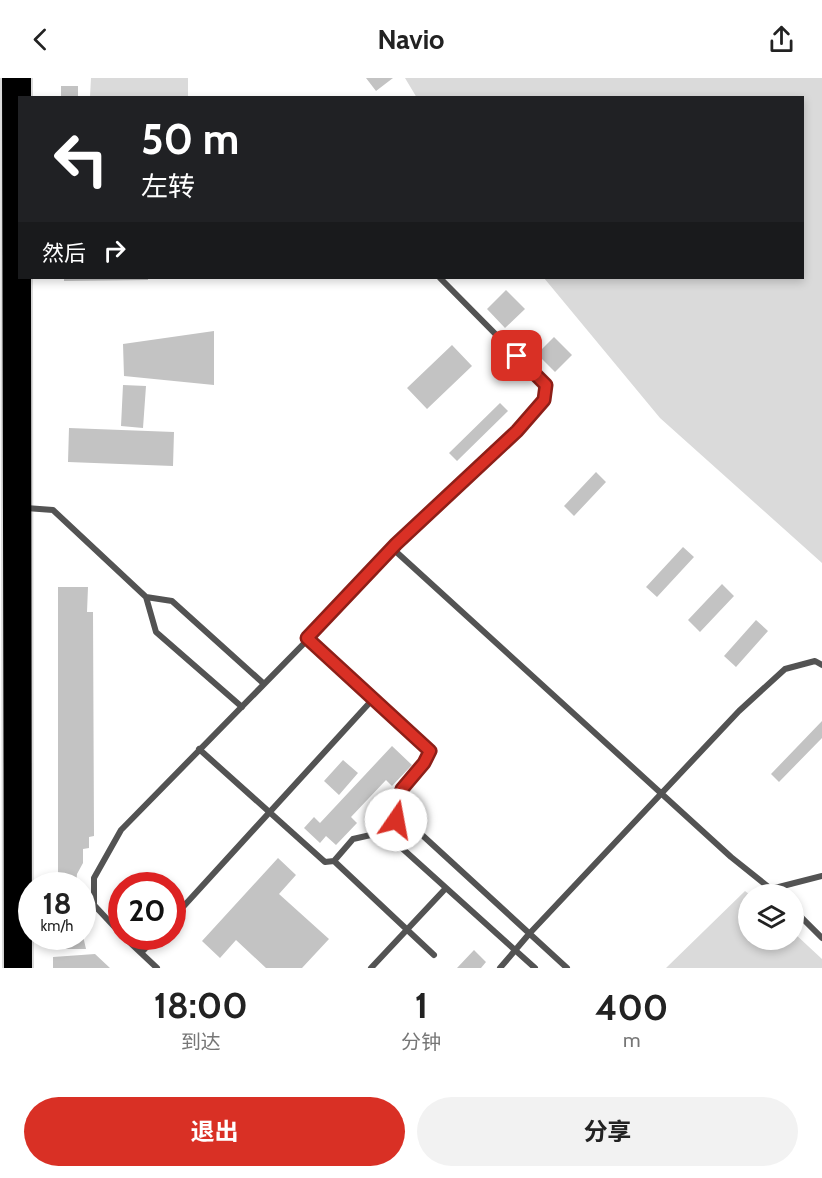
<!DOCTYPE html>
<html lang="zh">
<head>
<meta charset="utf-8">
<style>
	:root { --surface:#fff; --page:#f2f2f2; --text:#222; --muted:#767676; --accent:#d93025 }
	body { margin:0; font-family:Cabin,"Noto Sans SC",sans-serif; background:var(--page); color:var(--text); height:100vh; display:flex; flex-direction:column; font-size:22px; white-space:nowrap }
	* { box-sizing:border-box; margin:0 }
	p { font-size:20px; color:var(--muted) }
	.icon { flex:none; width:33px; height:33px; fill:none; stroke:currentColor; stroke-width:2; stroke-linecap:round; stroke-linejoin:round }
	.map { position:relative; height:890px; overflow:hidden }
	.side { display:flex; flex-direction:column; background:var(--surface); flex:1 }
	.side>* { flex:none }
	.guide { position:absolute; left:18px; top:18px; width:786px; height:183px; border-radius:0px; box-shadow:0 3px 9px #0003; background:#202124; color:#fff; overflow:hidden }
	.buttons { position:absolute; left:738px; top:806px; display:grid; gap:12px }
	.buttons a { display:grid; place-items:center; width:66px; height:66px; border-radius:50%; background:var(--surface); box-shadow:0 3px 9px #0003; font-size:30px }
	.speed { position:absolute; left:18px; top:794px; display:flex; gap:12px; font-size:30px; font-weight:700; text-align:center }
	.speed>* { display:grid; place-content:center; width:78px; height:78px; border-radius:50%; background:var(--surface); box-shadow:0 3px 9px #0003; line-height:1 }
	.speed small { font-size:15px; font-weight:400 }
	.speed .limit { border:9px solid #d22; background:#fff; color:#111 }
	.pin { position:absolute; display:grid; place-items:center; width:51px; height:51px; color:#fff; margin:-26px; border-radius:12px; box-shadow:0 3px 9px #0006 }
	.me { position:absolute; width:66px; margin:-33px; rotate:12deg; stroke-linejoin:round; filter:drop-shadow(0 0 4px #0008) }
	.turn { display:flex; align-items:center; gap:21px; height:126px; padding:0 24px; font-size:27px }
	.turn .icon { width:78px; height:78px; stroke-width:2.5 }
	.turn b { display:block; font-size:42px; line-height:51px }
	.then { display:flex; align-items:center; height:57px; padding:0 24px; background:#0003; gap:12px; font-size:22px }
	.eta { display:flex; justify-content:space-evenly; align-items:center; height:102px; text-align:center }
	.eta b { font-size:36px; font-weight:700; line-height:42px }
	.primary-button { display:flex; gap:12px; margin-top:auto; padding:12px 24px }
	.primary-button a { flex:1; height:69px; border-radius:36px; background:var(--accent); color:#fff; font-size:24px; font-weight:700; line-height:69px; text-align:center }
	.primary-button a+a { background:var(--page); color:var(--text) }
	header { display:flex; justify-content:space-between; align-items:center; height:78px; padding:0 24px; background:var(--surface); font-size:27px; font-weight:700 }
	.map>svg:first-child { display:block }
	.green { fill:#dadada }
	.building { fill:#c3c3c3 }
	.lines { fill:none; stroke-linecap:round; stroke-linejoin:round }
	.trunk-casing { stroke:#dbdbdb; stroke-width:20 }
	.service { stroke:#535353; stroke-width:6 }
	.trunk { stroke:#000; stroke-width:16 }
	.route-casing { stroke:#8d1f18; stroke-width:15 }
	.route { stroke:#d93025; stroke-width:10 }
</style>
</head>
<body>
<header><svg class="icon" aria-label="back" viewBox="0 0 24 24"><path d="M15 5l-7 7 7 7"/></svg>Navio<svg class="icon" aria-label="share" viewBox="0 0 24 24"><path d="M12 15V3M7 8l5-5 5 5M5 13v7h14v-7"/></svg></header>
<div class="map">
<svg width="822" height="890" viewBox="0 0 822 890">
	<rect width="100%" height="100%" fill="#fff"/>
	<path class="green" d="M91,0H188V19H90Z
		M405,0H822V485L660,340L544,200H802V20H417Z
		M745,813L749,816L748,861H794V855L822,881V890H666Z"/>
	<path class="building" d="M366,0H393L376,13Z
		M61,8H78V20H61Z
		M64,200H148V202L64,203Z
		M506,212L525,231L505,250L487,231Z
		M214,253V307L124,298L123,266Z
		M554,259L572,277L555,294L537,276Z
		M452,267L472,288L427,331L407,310Z
		M123,307L146,308L143,350L121,348Z
		M500,325L508,333L457,383L449,375Z
		M69,350L174,354L173,388L68,384Z
		M596,394L606,404L574,438L564,428Z
		M683,469L694,479L657,519L646,509Z
		M722,506L734,518L700,554L688,542Z
		M58,509H88L87,534H93L94,758L89,759V770L83,771V785L77,796L76,807H58Z
		M756,542L768,553L736,589L724,578Z
		M822,643V660L779,704L771,696Z
		M392,668L412,687L392,708L386,702L351,739L357,745L336,767L326,758L320,765L304,750L314,739L320,745Z
		M343,682L358,695L339,717L324,703Z
		M278,780L296,797L279,816L329,861L302,890H266L236,862L220,880L202,863Z
		M56,858H83L86,871H56Z
		M474,872L486,884L481,890H457Z
		M95,876L110,890H53V879Z"/>
	<g class="lines">
		<defs>
			<path id="trunk" d="M10,0L12,890
				M23,0V20
				M23,200L24,890"/>
		</defs>
		<use href="#trunk" class="trunk-casing"/>
		<path class="service" d="M26,430L53,432L146,519L156,554L242,629
			M392,470L731,779L771,811L822,798
			M146,519L172,523L263,605
			M199,671L325,784L334,783L353,761L384,754L396,742L402,711L424,685L430,673L307,560
			M397,734L567,890
			M384,754L535,890
			M334,783L434,877
			M794,832L822,860
			M172,841L373,621
			M122,857L94,827V800L121,752L323,546L396,466L517,353L544,322L546,307L440,200
			M123,858L157,890
			M141,875L157,858
			M371,890L446,810
			M500,890L529,856L739,633L785,591L815,583L822,587"/>
		<use href="#trunk" class="trunk"/>
	</g>
	<g class="lines">
		<defs>
			<path id="route" d="M396,742L402,711L424,685L430,673L307,560L396,466L517,353L544,322L546,307L517,278"/>
		</defs>
		<use href="#route" class="route-casing"/>
		<use href="#route" class="route"/>
	</g>
</svg>
<div class="buttons">
<a><svg class="icon" aria-label="layers" viewBox="0 0 24 24"><path d="M12 4l9 5-9 5-9-5zM3 14l9 5 9-5"/></svg></a>
</div>
<div class="speed"><div>18<small>km/h</small></div><div class="limit">20</div></div>
<div class="pin" style="left:517px;top:278px;background:#d93025"><svg class="icon" aria-label="arrive" viewBox="0 0 24 24"><path d="M6 21V4h12l-3 4 3 4H6"/></svg></div>
<svg class="me" style="left:396px;top:742px" viewBox="-20 -20 40 40"><circle r="19" fill="#fff"/><path d="M0-13L10 11 0 6-10 11z" fill="#d93025"/></svg>
<div class="guide">
<div class="turn"><svg class="icon" aria-label="left" viewBox="0 0 24 24"><path d="M17 20v-9H6M10 6l-5 5 5 5"/></svg><div><b>50 m</b>左转</div></div>
<div class="then">然后<svg class="icon" aria-label="right" viewBox="0 0 24 24"><path d="M7 20v-9h11M14 6l5 5-5 5"/></svg></div>
</div>
</div>
<section class="side">
<div class="eta">
<div><b>18:00</b><p>到达</p></div>
<div><b>1</b><p>分钟</p></div>
<div><b>400</b><p>m</p></div>
</div>
<div class="primary-button"><a>退出</a><a>分享</a></div>
</section>
</body>
</html>
